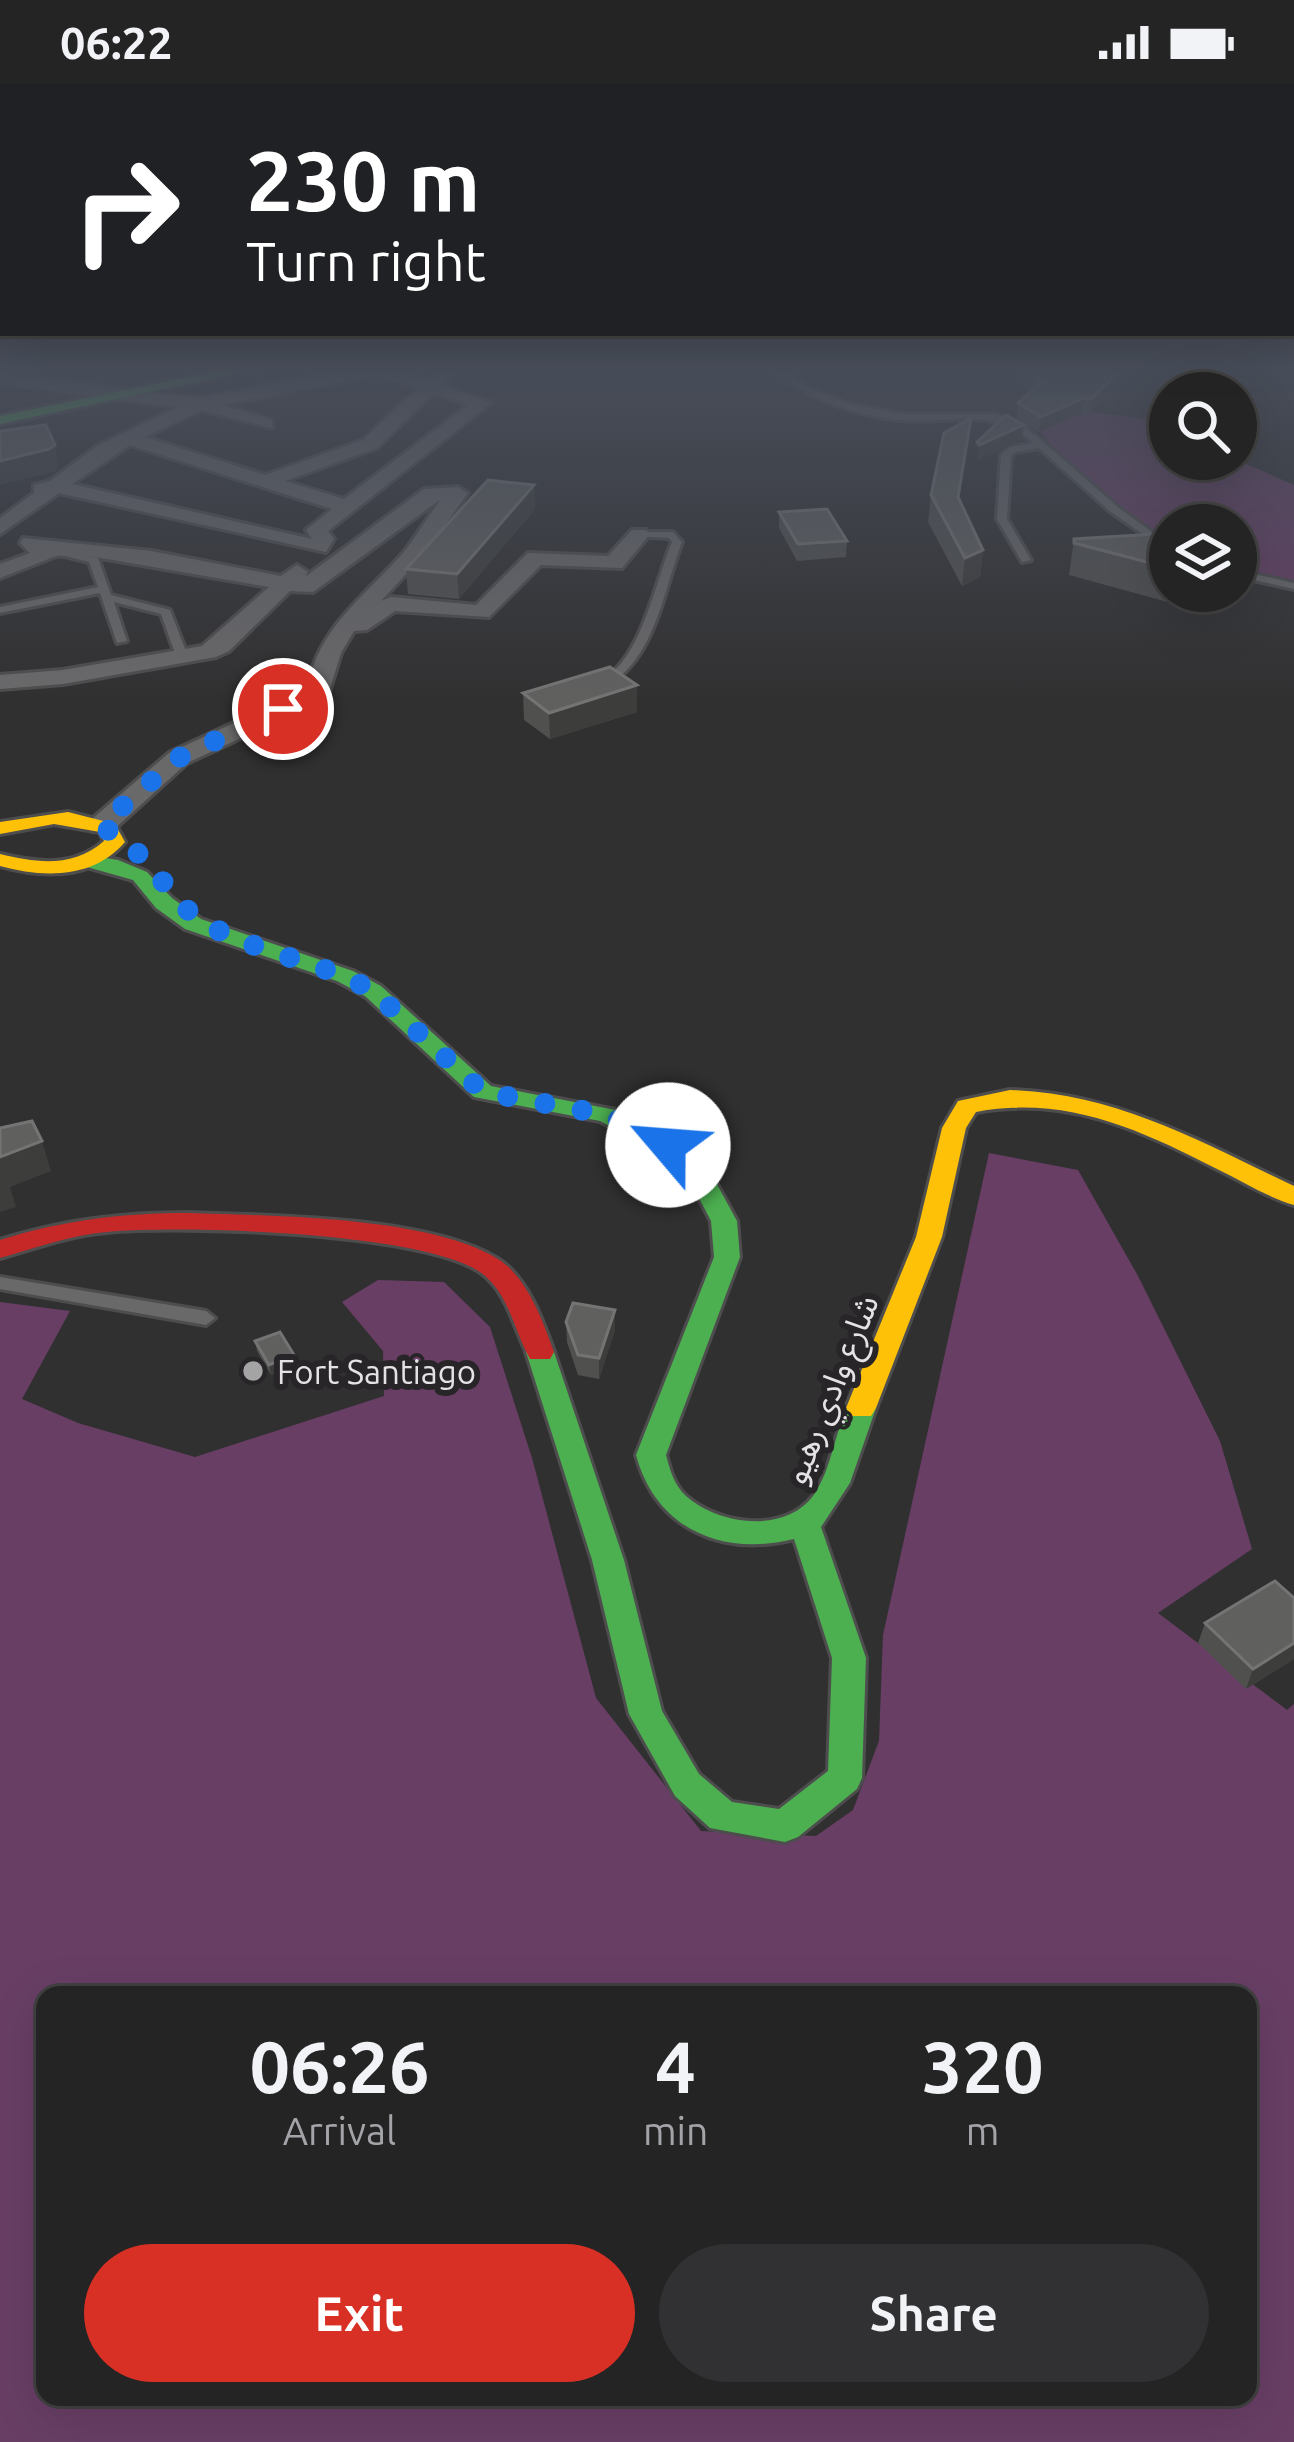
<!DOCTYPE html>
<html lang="en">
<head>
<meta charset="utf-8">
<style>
	:root { --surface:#252425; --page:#313032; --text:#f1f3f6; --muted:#a3a4a7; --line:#424142; --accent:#d93025 }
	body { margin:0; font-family:Ubuntu,"Noto Sans Arabic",sans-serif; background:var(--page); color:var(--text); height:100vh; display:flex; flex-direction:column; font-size:45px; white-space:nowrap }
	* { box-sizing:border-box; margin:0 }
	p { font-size:39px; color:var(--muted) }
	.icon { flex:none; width:66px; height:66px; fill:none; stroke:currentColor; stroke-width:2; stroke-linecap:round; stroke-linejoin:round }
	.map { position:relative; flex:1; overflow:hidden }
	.details { position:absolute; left:36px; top:1902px; width:1221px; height:420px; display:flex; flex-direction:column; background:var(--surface); border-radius:24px; box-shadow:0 12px 48px #0002,0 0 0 3px var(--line) }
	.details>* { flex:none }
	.banner { position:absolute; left:0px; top:0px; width:1296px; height:252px; box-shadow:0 12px 48px #0002,0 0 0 3px var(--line); background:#202124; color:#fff; overflow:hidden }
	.tools { position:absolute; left:1149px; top:288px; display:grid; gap:24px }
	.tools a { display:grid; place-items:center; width:108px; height:108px; border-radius:50%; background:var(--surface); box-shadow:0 12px 48px #0002,0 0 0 3px var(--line); font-size:60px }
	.pin { position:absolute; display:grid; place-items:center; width:102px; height:102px; color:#fff; margin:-51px; border:6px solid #fff; border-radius:50%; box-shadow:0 3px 12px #0007 }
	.me { position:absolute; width:132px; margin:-66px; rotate:297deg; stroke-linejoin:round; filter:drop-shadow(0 0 9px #0008) }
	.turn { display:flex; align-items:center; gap:42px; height:252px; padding:0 48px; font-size:54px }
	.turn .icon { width:156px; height:156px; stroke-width:2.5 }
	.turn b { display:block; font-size:84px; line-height:102px }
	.eta { display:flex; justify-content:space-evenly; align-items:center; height:204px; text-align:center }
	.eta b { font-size:72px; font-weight:700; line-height:84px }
	.cta { display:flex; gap:24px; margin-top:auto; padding:24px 48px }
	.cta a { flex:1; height:138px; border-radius:72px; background:var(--accent); color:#fff; font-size:48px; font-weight:700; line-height:138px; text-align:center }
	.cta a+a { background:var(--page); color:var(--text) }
	.status { display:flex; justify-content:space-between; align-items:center; height:84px; padding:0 60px; background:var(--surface); direction:ltr }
	.status svg { height:33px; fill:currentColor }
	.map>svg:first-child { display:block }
	.green { fill:#683e65; fill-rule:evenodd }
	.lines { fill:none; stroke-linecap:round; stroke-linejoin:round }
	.lane-casing { stroke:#4e4d4e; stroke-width:6 }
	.street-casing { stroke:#4e4d4e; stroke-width:6 }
	.fast-casing { stroke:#4e4d4e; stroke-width:6 }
	.slow-casing { stroke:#4e4d4e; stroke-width:6 }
	.jam-casing { stroke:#4e4d4e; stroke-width:6 }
	.lane { fill:#6a696a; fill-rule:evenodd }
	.street { fill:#6a696a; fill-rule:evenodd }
	.fast { fill:#4caf50; fill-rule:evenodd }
	.slow { fill:#ffc107; fill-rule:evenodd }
	.jam { fill:#c62828; fill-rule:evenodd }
	.wall { fill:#50504f }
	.shaded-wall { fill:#3d3d3c }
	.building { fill:#60605f; stroke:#757474; stroke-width:3 }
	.route { stroke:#1a73e8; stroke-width:21; stroke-dasharray:0 37.8 }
	.poi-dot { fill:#a5a4a5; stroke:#282528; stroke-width:4.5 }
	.labels { text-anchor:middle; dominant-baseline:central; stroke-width:12; stroke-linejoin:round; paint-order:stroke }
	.poi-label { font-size:33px; fill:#e4e2e4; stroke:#282528; text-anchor:start }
	.street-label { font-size:33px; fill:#e4e2e4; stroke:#282528 }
</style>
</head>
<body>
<div class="status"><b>06:22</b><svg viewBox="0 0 49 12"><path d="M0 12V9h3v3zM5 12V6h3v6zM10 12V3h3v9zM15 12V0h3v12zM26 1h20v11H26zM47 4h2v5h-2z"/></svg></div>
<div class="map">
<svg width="1294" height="2358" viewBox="0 0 1294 2358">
	<rect width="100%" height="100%" fill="#313031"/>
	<path class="green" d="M1059,324L1170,338V375H1235L1294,401V498L1236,484V441H1170V461C1120,432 1069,386 1034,341Z
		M989,1069L1078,1086L1138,1192L1220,1357L1252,1465L1158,1529L1287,1626L1294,1620V2358H0V1218L70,1227L22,1315L78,1339L195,1373L384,1312L383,1267L342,1218L378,1196L444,1198L490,1243L532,1374L596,1614L701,1747L816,1752L853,1726L879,1657L883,1551ZM45,1911H1248V2313H45Z"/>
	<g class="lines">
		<defs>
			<path id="lane" d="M772,285H782L805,302L846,319L901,330H996L1027,344L1119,424L1170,461V469L1111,428L1039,364L1016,368L1011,372L1007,435L1031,476L1022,478L997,435L1001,371L1010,363L1033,359C989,320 952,341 900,336C854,331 807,315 772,285Z
				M635,448H673L682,458C663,507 654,583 599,605L593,601C598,597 604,595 609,591C643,566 656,496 672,458L669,454L635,452Z
				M61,465L98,474L111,511L170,526L189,575L187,578L177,575L161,530L114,518L127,557L117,559L100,509L0,529V523L98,503L89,478L57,470L56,468Z
				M1236,486L1294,499V505L1236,492Z
				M0,1193L206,1227L215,1234L206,1241L0,1205Z"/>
			<path id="street" d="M350,285H394L427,296L446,285L452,290L442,301L491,319L328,447L334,455L326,468L59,409L0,450V434L34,409V401L50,397L97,362L178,323L0,300V290L199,314ZM376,291L418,304L363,356L265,391L145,353L201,326L272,344V336L222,321ZM433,309L468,321L344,415L285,397L377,364ZM130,361L332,425L306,446L312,455L72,400Z
				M458,403L468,409L421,474L381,517L391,513L476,521L528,469L608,472L632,446H646L650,450L622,484L541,481L489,533L395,527L367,546L354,547L341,569L327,614L187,679L112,747H92L88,741L92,735L169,669L307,605C318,544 364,513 403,469C417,452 428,432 441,415L313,508L290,507L229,567L216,573L63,600L0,605V591L63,586L202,562L269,503L78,470L56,472L0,494V480L30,469L20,459L23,454L151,467L281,492L297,481L308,488L305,493L424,405Z"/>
			<path id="fast" d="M229,285H256L0,340V332Z
				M87,771L118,776L147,788L172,814L201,835L353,887L381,902L491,1002L616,1026L676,1055L707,1082L737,1137L740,1173L666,1371C670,1386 674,1401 686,1412C719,1441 784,1450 813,1412C833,1384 834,1346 851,1316H871L876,1324L850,1399L821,1443L866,1574L862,1694L857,1705L798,1753L785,1758L710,1744L675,1712L629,1630L592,1476L526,1268L530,1261H550L554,1268L624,1476L662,1627L699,1690L732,1718L779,1725L828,1687L832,1574L794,1455C722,1473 656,1445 636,1371L714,1173L711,1137L688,1093L658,1067L600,1037L474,1013L365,912L337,897L185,845L156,824L133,796L80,781V773Z"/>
			<path id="slow" d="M68,728L115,740L125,758C93,795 44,794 0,782V770C37,779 73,784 104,757L100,748L54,740L0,750V738Z
				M1010,1006C1116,1009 1201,1058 1294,1102V1121C1267,1113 1242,1097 1217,1085C1139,1045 1065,1011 976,1028L966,1044L942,1153L876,1324L871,1332H851L846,1324L916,1153L942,1044L958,1017Z"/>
			<path id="jam" d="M189,1129C271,1132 428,1132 498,1175C527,1193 543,1237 554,1268L550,1275H530C514,1247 509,1208 480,1188C421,1148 183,1141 107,1148C70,1151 35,1164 0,1174V1156C64,1136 122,1129 189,1129Z"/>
		</defs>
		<use href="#lane" class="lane-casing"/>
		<use href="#street" class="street-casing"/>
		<use href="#fast" class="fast-casing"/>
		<use href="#slow" class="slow-casing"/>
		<use href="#jam" class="jam-casing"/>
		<use href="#lane" class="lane"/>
		<use href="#street" class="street"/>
		<use href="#fast" class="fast"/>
		<use href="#slow" class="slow"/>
		<use href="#jam" class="jam"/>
	</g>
	<path class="wall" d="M1018,285H1109L1116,303L1089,330L1081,329L1039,348L1016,334L1018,319L1031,307L1016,297Z
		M971,334L959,416L983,466L980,493L962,502L928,438L931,411Z
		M534,401L535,425L459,515L408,510L406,485Z
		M779,428L847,457L846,473L797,477L779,444Z
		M1170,449V507H1203L1186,523L1069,491L1074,455Z
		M637,601V628L550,655L524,636L523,609Z
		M566,1238L615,1246L599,1295L578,1291L567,1258Z
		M255,1257L296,1282L271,1291L257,1267Z
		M1294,1514V1575L1246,1605L1198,1559L1205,1539Z"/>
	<path class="shaded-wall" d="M1118,288L1116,303L1089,330L1092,315Z
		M1084,314L1081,329L1039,348L1041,333Z
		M1024,341L1022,356L977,377L979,361Z
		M55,361L59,384L54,388L0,401V377Z
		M534,401L535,425L459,515L457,490Z
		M983,466L980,493L962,502L965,474Z
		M1189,507H1203L1186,523Z
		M637,601V628L550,655L549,629Z
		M42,1057L51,1087L10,1103L16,1123L0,1128V1073Z
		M615,1226V1246L599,1295V1274Z
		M294,1271L296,1282L271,1291L269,1281Z
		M1294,1559V1575L1246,1605L1253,1585Z"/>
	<path class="building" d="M1023,285H1109L1118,288L1092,315L1084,314L1041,333L1018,319L1041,298Z
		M1006,331L1024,341L979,361L977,358Z
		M971,334L958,413L983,466L965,474L931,411L944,349Z
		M46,341L55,361L49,365L0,377V347Z
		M488,396L534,401L457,490L406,485Z
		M827,425L847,457L798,460L779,428Z
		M1170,449V484L1074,459V455Z
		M610,583L637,601L549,629L523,609Z
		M32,1037L42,1057L0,1073V1044Z
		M573,1219L615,1226L599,1274L578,1271L566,1238Z
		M280,1248L294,1271L269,1281L255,1257Z
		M1275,1497L1294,1514V1559L1253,1585L1205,1539Z"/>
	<linearGradient id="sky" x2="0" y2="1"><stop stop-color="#1b1a1b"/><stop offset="0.46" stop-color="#484e5a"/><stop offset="1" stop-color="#484e5a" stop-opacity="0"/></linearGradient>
	<rect width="1294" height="615" fill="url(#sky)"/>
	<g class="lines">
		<path class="route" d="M283,625L178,674L101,741L136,767L193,832L232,854L345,892L373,907L483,1008L608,1031L668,1061"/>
	</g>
	<circle class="poi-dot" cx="253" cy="1287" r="12"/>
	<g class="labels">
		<g class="poi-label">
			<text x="277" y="1287">Fort Santiago</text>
		</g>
		<g class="street-label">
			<text transform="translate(830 1305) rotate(-68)">شارع وادي رهيو</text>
		</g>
	</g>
</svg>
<div class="tools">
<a><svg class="icon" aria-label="search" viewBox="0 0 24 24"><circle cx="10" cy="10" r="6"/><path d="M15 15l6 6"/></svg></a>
<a><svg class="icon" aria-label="layers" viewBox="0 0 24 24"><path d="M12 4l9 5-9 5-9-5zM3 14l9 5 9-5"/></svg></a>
</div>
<div class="pin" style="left:283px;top:625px;background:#d93025"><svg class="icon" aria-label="arrive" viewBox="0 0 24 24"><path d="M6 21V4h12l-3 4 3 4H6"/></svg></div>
<svg class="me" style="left:668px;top:1061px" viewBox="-20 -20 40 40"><circle r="19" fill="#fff"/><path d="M0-13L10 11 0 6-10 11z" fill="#1a73e8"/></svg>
<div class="banner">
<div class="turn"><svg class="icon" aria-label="right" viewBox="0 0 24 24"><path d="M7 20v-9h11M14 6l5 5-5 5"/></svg><div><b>230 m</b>Turn right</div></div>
</div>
<section class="details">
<div class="eta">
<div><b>06:26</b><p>Arrival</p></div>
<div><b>4</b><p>min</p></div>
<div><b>320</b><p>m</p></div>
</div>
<div class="cta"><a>Exit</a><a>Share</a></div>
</section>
</div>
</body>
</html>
